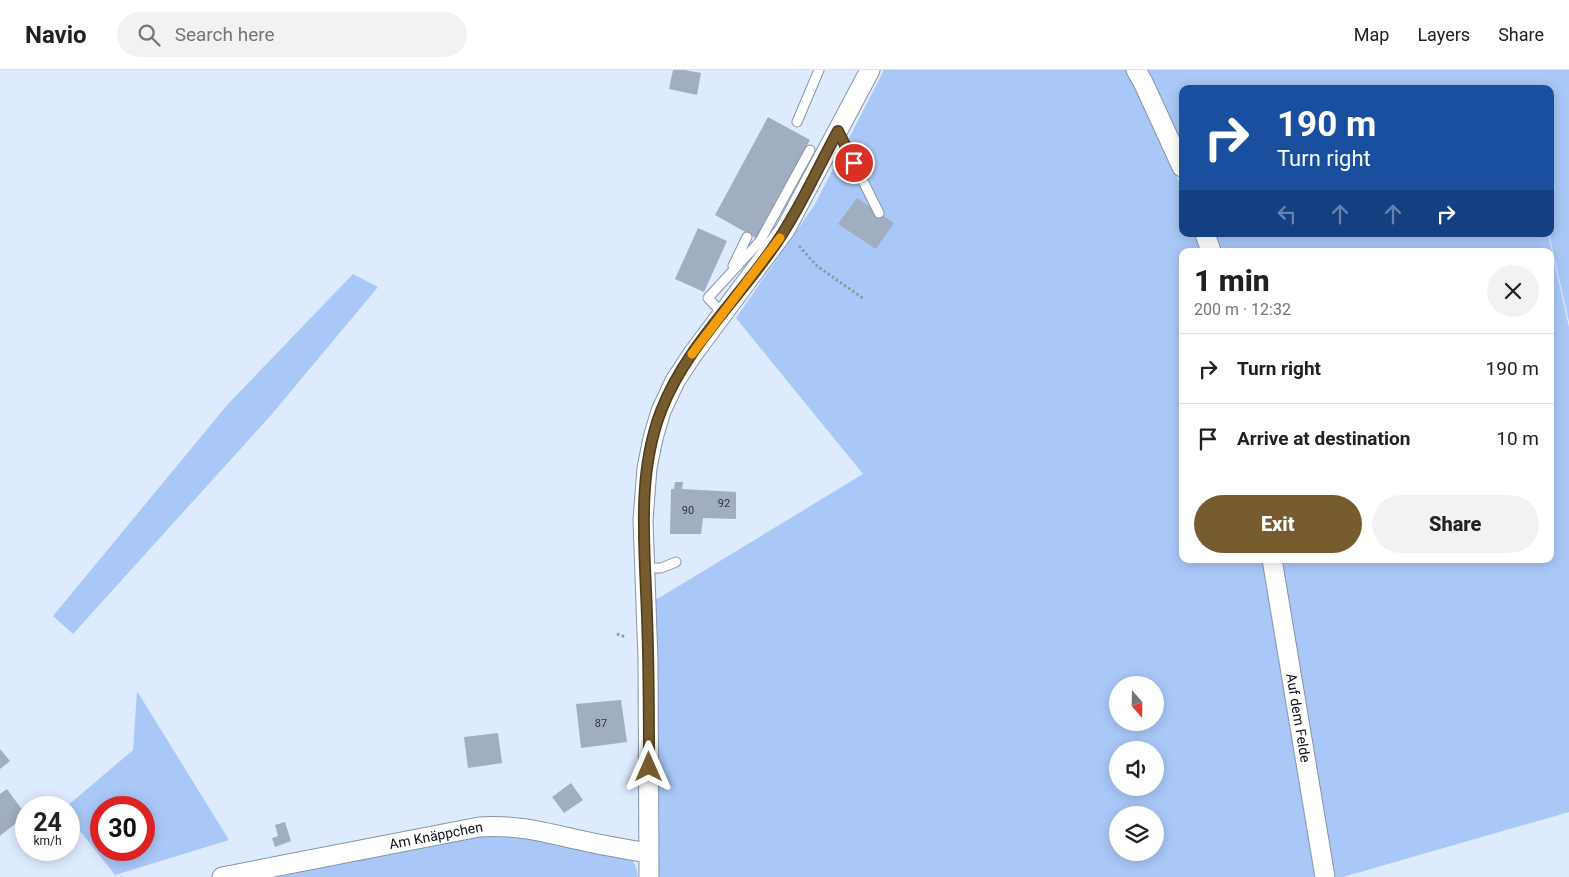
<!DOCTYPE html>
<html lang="en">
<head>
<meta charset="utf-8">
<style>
	:root { --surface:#fff; --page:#f2f2f2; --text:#202124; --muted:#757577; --line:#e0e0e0; --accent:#755b2d }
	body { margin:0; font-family:Roboto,sans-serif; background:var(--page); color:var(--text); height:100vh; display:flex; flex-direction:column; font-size:19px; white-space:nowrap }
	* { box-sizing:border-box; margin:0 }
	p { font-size:16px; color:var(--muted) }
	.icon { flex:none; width:28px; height:28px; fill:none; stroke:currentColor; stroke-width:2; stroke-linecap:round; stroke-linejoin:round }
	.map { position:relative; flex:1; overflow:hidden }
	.details { position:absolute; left:1179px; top:178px; width:375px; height:315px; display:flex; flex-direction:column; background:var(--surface); border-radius:10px; box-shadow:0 2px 12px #0003 }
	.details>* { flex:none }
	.hud { position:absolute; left:1179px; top:15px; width:375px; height:152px; border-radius:10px; box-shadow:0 2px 12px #0003; background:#1a4fa0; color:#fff; overflow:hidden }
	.needle { width:32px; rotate:160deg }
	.tools { position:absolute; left:1109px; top:606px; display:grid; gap:10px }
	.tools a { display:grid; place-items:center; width:55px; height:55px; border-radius:50%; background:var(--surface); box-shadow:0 2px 12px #0003; font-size:25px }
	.speed { position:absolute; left:15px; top:726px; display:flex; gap:10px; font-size:25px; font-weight:700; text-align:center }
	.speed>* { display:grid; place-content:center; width:65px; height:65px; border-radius:50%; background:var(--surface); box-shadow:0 2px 12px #0003; line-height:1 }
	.speed small { font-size:12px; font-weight:400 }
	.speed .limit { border:8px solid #d22; background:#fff; color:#111 }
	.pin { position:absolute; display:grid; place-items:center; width:42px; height:42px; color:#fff; margin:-21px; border:2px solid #fff; border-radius:50%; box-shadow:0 1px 5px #0007 }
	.me { position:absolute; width:55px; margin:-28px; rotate:0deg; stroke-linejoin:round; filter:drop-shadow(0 0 4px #0008) }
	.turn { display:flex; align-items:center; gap:18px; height:105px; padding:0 15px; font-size:22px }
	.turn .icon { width:65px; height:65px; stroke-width:2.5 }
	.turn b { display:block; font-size:35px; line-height:42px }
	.lanes { display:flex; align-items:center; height:48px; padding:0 15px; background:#0003; justify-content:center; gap:25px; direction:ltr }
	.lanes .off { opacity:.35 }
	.round { display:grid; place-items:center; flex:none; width:52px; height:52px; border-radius:26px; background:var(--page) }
	.head { display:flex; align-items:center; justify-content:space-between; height:85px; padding:0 15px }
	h1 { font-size:30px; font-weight:800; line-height:38px }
	.primary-button { display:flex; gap:10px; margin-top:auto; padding:10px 15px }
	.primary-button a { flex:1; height:58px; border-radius:30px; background:var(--accent); color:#fff; font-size:20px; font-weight:800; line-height:58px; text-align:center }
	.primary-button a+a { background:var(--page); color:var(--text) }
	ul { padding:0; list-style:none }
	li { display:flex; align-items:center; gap:15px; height:70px; padding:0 15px; border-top:1px solid var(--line) }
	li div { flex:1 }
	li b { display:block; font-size:19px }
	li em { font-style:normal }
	header { display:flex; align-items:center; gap:30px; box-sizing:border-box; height:70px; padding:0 25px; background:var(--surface); border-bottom:1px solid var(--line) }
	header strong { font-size:24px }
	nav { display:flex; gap:28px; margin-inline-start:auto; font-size:18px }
	.search { width:350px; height:45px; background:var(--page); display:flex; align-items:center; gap:12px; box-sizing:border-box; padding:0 18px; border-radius:28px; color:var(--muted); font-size:19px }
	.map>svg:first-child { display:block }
	.green { fill:#a9c8f8; fill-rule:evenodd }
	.building { fill:#a1adc0 }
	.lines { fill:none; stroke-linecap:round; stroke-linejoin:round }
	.service-casing { stroke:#8893a6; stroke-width:11 }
	.minor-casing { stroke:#8893a6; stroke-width:21 }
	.path { stroke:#8f98a8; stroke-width:3; stroke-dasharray:2.5 2.5; stroke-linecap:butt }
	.service { stroke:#fff; stroke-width:9 }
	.minor { stroke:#fff; stroke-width:19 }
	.route-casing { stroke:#4c3b1d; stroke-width:12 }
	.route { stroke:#755b2d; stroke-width:9 }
	.slow { stroke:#f59e0b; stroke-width:9 }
	.labels { text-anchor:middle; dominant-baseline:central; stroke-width:4; stroke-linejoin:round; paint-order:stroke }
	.number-label { font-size:11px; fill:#303640 }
	.street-label { font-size:14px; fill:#0a0e15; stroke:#deebff }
</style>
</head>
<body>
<header>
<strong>Navio</strong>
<div class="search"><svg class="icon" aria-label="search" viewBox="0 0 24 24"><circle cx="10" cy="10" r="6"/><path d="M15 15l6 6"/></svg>Search here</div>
<nav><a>Map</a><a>Layers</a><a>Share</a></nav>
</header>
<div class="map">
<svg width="1569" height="807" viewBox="0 0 1569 807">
	<rect width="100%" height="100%" fill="#deebff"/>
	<path class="green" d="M884,0H1130L1142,19L1182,120V164H1197L1203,181H1182V489H1262L1317,807H659L654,531L863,404L736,248L815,134ZM1118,615H1155V652H1118ZM1118,680H1155V718H1118ZM1118,745H1155V782H1118Z
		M1148,0H1569V252L1549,164L1550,19H1182V80Z
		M1211,164H1548L1569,257V742L1343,807H1331L1278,489H1550V181H1217Z
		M353,204L378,217L272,344L73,564L53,546L228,334Z
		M137,621L229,770L115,805L69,747V738L66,737L133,680ZM101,738H144V780H101Z
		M500,759L631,788L636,797L638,807H261Z"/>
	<path class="building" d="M673,0H685L701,3L697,25L669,19Z
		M768,47L810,70L756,168L715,145Z
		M857,128L894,153L876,179L838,154Z
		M698,158L727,171L704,222L675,209Z
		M675,412H683L682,419L736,422V449L703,448L701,464H670L671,419H674Z
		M621,630L627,672L581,678L576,634Z
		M498,663L502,693L468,698L464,667Z
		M0,679L10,691L0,699Z
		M571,713L583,730L564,743L552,727Z
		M7,719L26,745L0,766V724Z
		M285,752L291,771L275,777L272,768L278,766L275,755Z"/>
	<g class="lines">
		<defs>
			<path id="service" d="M797,52L819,0
				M838,61L879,143
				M733,196L747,167
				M723,244L708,228L760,171L810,80
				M646,498H661L676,492"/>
			<g id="minor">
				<path d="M1136,0L1143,12L1182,97"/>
				<path d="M1205,164L1211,181"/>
				<path id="s1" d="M1272,489L1325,807"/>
				<path id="s2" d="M222,807L479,757C517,754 547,763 584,771C605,776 627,779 648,783"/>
				<path d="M649,807L648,590L643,450L647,398L653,368L661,341L675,311L692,285L785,160L870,0"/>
			</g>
		</defs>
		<use href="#service" class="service-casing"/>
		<use href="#minor" class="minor-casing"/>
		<path class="path" d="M799,176L817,196L864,229
			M617,564L626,567"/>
		<use href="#service" class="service"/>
		<use href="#minor" class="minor"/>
	</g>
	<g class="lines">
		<defs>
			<path id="route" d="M649,697C649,647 649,597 647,546C645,478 636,406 661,341C684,281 733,234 770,182C797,145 816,101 838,61L854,93"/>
		</defs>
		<use href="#route" class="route-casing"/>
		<use href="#route" class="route"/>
		<path class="slow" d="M692,284L780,168"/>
	</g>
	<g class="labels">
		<g class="number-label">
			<text x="724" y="433">92</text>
			<text x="688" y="440">90</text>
			<text x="601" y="653">87</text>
		</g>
		<g class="street-label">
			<text stroke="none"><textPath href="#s1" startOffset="161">Auf dem Felde</textPath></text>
			<text stroke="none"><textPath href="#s2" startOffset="218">Am Knäppchen</textPath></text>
		</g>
	</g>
</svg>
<div class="tools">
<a><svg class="needle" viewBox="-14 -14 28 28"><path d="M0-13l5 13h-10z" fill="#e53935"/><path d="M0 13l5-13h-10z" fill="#757577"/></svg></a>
<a><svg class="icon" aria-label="sound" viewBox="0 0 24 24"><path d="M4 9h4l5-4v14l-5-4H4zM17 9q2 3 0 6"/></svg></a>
<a><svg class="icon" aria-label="layers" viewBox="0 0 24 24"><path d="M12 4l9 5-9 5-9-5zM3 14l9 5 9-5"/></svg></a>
</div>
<div class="speed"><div>24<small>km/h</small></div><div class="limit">30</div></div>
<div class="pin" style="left:854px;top:93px;background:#d93025"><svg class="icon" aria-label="arrive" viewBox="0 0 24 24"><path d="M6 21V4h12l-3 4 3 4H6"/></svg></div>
<svg class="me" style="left:649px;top:697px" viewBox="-20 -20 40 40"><path d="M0-17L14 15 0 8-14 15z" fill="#755b2d" stroke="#fff" stroke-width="4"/></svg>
<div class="hud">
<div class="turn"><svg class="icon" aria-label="right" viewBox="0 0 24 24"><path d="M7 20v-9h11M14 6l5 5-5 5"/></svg><div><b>190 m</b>Turn right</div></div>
<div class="lanes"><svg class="icon off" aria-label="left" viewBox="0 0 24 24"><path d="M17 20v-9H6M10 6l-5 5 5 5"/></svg><svg class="icon off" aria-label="ahead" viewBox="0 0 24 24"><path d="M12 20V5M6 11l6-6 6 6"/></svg><svg class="icon off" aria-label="ahead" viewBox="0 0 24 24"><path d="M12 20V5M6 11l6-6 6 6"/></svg><svg class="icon" aria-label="right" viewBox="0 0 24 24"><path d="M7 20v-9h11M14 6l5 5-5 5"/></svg></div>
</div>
<section class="details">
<div class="head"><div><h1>1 min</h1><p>200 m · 12:32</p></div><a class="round"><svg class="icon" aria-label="close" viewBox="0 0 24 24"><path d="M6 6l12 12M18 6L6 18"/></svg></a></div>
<ul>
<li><svg class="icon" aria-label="right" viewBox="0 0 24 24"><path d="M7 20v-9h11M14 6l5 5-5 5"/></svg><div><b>Turn right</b></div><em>190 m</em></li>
<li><svg class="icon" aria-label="arrive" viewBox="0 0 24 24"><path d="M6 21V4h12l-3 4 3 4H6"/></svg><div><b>Arrive at destination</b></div><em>10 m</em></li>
</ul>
<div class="primary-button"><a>Exit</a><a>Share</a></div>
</section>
</div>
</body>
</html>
